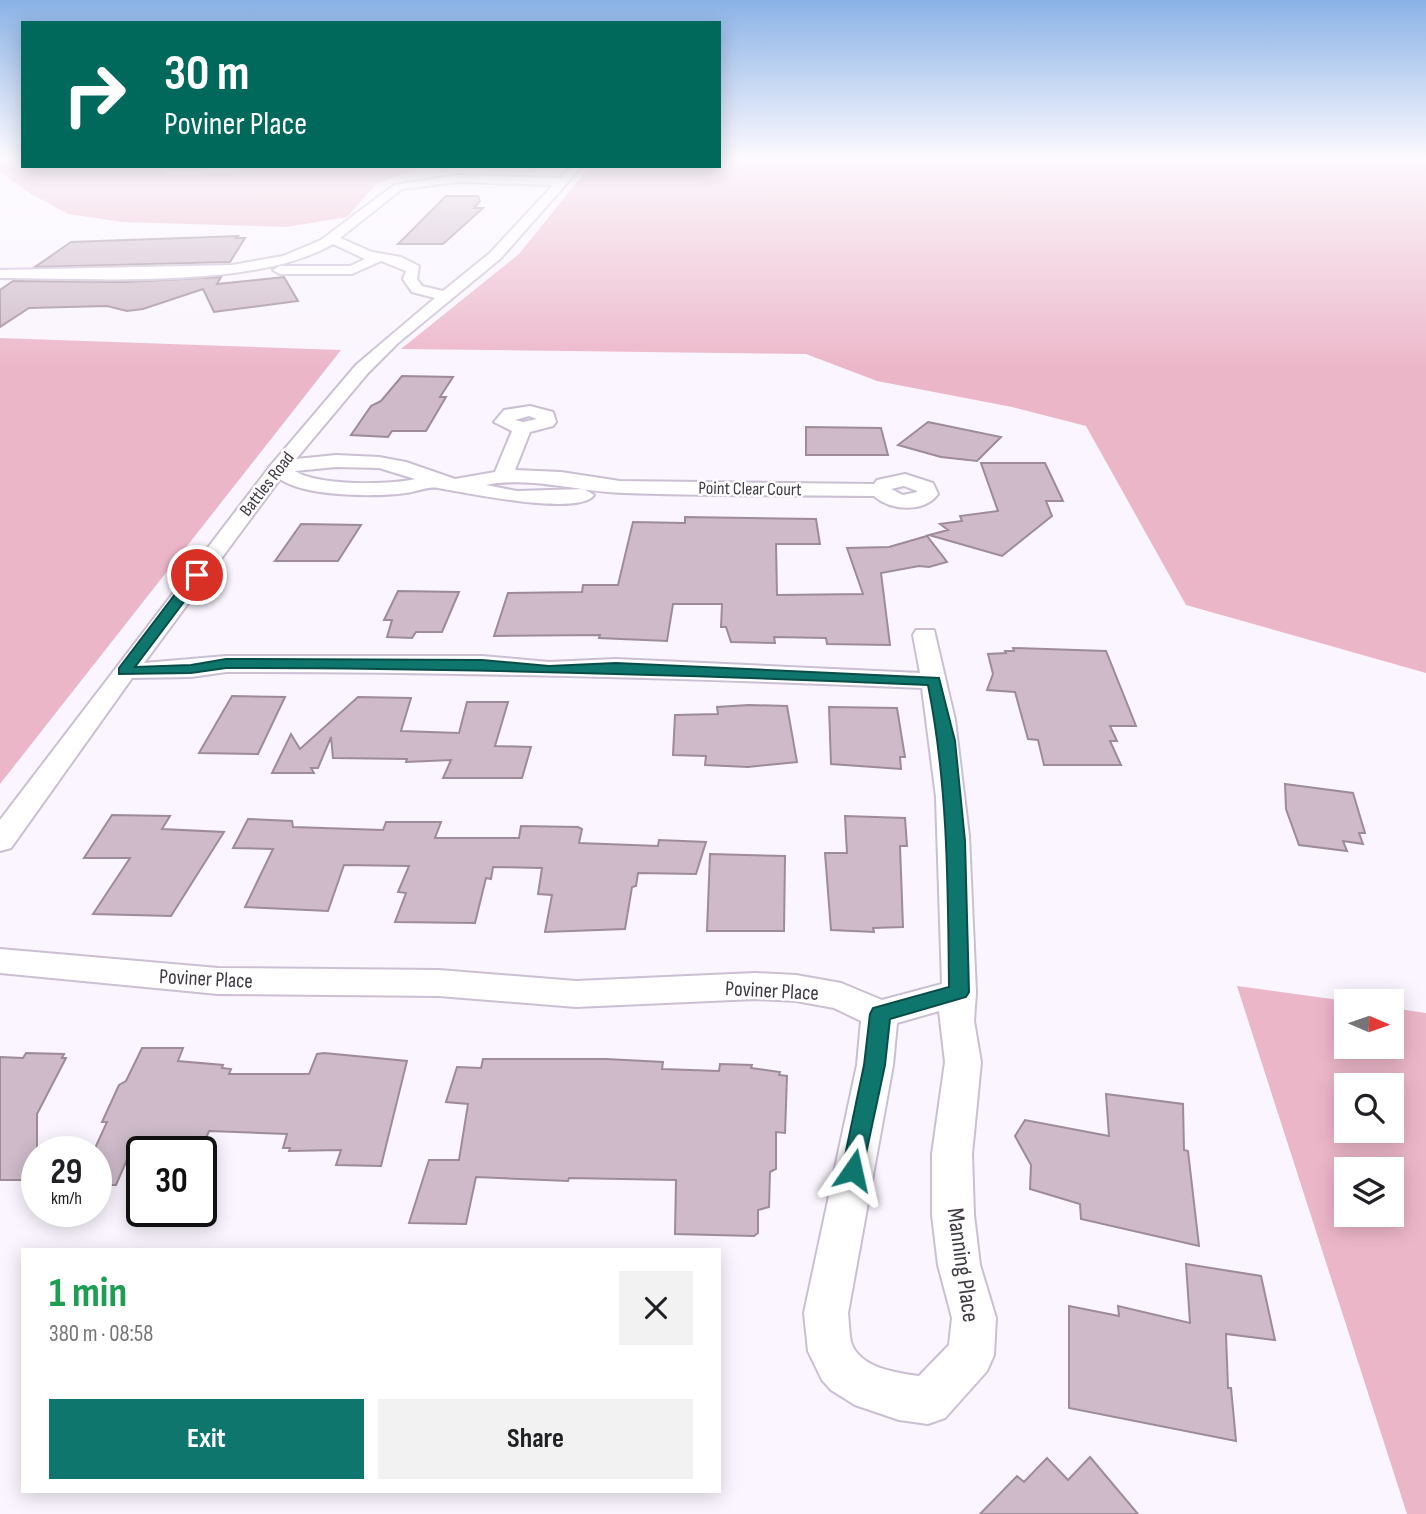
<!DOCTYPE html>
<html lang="en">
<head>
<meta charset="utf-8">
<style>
	:root { --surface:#fff; --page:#f2f2f2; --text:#202124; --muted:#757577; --accent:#0f766e }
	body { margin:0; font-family:"Sofia Sans Condensed",sans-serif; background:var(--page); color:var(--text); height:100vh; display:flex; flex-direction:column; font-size:26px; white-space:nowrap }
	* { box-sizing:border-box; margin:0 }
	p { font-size:23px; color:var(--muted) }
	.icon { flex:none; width:38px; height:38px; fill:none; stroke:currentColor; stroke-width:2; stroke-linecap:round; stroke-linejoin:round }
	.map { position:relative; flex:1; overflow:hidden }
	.side { position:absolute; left:21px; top:1248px; width:700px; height:245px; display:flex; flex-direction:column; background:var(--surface); border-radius:0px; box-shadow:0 4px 18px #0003 }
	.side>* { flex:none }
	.guide { position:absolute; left:21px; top:21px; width:700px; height:147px; border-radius:0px; box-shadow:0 4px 18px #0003; background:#00695c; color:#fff; overflow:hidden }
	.needle { width:46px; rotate:92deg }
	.controls { position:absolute; left:1334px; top:989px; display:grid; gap:14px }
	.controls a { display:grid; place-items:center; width:70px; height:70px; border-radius:0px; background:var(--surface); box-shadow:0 4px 18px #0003; font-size:35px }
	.speed { position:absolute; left:21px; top:1136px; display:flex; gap:14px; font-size:35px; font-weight:700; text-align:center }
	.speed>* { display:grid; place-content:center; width:91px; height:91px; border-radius:50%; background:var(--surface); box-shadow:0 4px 18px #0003; line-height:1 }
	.speed small { font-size:18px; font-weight:400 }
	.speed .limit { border:4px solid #111; border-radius:10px; background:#fff; color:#111 }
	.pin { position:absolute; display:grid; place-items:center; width:60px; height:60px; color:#fff; margin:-30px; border:4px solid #fff; border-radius:50%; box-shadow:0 2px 7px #0007 }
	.me { position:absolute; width:77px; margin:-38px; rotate:11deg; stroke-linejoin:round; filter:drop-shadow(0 0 5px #0008) }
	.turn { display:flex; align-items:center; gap:24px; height:147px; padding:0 28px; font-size:32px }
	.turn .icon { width:91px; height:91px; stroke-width:2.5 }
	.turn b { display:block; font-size:49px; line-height:60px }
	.round { display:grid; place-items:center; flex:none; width:74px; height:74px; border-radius:0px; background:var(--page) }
	.headline { display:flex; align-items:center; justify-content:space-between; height:119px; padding:0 28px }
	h1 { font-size:42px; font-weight:700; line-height:52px; color:#1e9e55 }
	.button { display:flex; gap:14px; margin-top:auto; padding:14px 28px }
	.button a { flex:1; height:80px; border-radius:0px; background:var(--accent); color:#fff; font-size:28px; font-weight:700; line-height:80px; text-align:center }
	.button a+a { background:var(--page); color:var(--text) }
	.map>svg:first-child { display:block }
	.green { fill:#ecb6c9; fill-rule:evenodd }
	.building { fill:#cebac9; stroke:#9e8b99; stroke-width:2 }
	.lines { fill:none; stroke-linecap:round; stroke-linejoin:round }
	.street-casing { stroke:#cbbfd3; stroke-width:4 }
	.street { fill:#fff; fill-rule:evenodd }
	.route { fill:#0f766e; stroke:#0a4d48; stroke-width:2 }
	.labels { text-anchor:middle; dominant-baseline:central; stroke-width:5; stroke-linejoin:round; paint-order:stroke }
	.far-street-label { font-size:18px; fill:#3f3a42; stroke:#fff }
	.street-label { font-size:21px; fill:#3f3a42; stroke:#fff }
	.near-street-label { font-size:24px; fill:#3f3a42; stroke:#fff }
</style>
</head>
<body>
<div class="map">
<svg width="1426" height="1514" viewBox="0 0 1426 1514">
	<rect width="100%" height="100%" fill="#faf5fe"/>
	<path class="green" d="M0,157H23V166H150L171,175L233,172L254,166H427L377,183L347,217L286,227L123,222L68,214L33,195L0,172Z
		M719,157H1426V673L1186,605L1086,426L1012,407L877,381L806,354L401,349L519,254L590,166H719Z
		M0,338L341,350L0,784Z
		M1237,986L1346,1001V1046H1391V1008L1426,1013V1514H1407ZM1346,1085H1391V1130H1346ZM1346,1169H1391V1214H1346Z"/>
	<path class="building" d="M446,196H478L480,201L474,208H483L443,244H398Z
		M238,236L236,238H245L230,262L35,267L71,242Z
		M221,277L217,284L284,277L298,301L214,312L203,289L143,309L127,311L107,306L29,308L0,327V290L13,281L125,282Z
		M402,376L453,377L440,397H446L426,431H392L388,437L351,435L371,406L381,401Z
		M928,422L1001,437L977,461L941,457L898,445Z
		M806,427L881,428L888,455H806Z
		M981,463H1045L1063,501H1046L1052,516L1002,556L929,535L948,530L940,524L962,521L960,516L998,511Z
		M685,517L816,519L820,544H776L777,595L863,594L847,548L889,547L927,536L947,562L929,567L919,566L881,573L890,645L827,644L826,638L774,637L775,643L731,642L726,627H721L722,604H673L667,641L599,638L600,635L494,636L508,593L582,592L583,585H618L633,522L685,523Z
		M301,524L361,525L338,561H275Z
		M398,591L459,592L442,632H416L412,638L387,637L392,620H384Z
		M1013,648L1106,651L1136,726H1110L1117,741H1110L1121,765H1044L1038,740L1028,739L1015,692L987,690L993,674L988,654L1006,653L1005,651H1014Z
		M232,696L285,697L258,754L199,753Z
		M358,697L411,698L401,731L459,733L467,702H508L495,746L531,747L522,778H443L451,760L406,762L407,759L333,758L331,737L318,768H311L314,773H272L291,734L300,749Z
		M749,705L787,706L797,762L748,767L705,765L706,756L673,755L675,715L718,714L717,707Z
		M829,707L897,708L905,757H900L901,769L831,764Z
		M1285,784L1353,793L1365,833H1359L1363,844L1343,841L1347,851L1299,845L1286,809Z
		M112,815L170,816L162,829L224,832L171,916L93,914L130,858H84Z
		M845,816L905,818L907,846H900L903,927L873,928L874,932L831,930L825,853H847Z
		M248,819L292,821L293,827L383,830L386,822H441L435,838H519L521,826L578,827L582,829L579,843L658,846L659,840L706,842L696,874L638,873L636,886L632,887L625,929L545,932L552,895L538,894L542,868L493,867L491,879L486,878L475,923L395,922L406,893L398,892L409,866L344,865L328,911L245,907L273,849L233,848Z
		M710,854L785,856L784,931H707Z
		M142,1048H183L178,1061L223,1065L222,1068L231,1069L229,1074H309L317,1054L324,1053L407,1061L381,1166L336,1165L341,1150L289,1151L290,1148H283L287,1134L209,1131L200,1152H142V1156L129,1155L116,1185H96V1146L107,1122H102L119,1085L126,1081Z
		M26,1053L64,1054L62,1058H66L37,1114V1180H0V1057L23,1058Z
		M483,1059H606L663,1062L662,1069L719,1071L720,1064L752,1065L751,1068L780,1072L779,1075L787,1076L785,1133L776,1132V1169L770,1172L769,1207L758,1210V1233L754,1236L675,1234L676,1180L569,1178L568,1181L476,1177L466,1224L409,1223L429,1160H459L468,1104L446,1102L457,1067L481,1068Z
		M1106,1094L1183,1104L1184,1150L1188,1151L1199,1246L1081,1219L1080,1204L1030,1189L1031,1165L1015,1136L1025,1120L1109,1136Z
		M1186,1264L1261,1276L1275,1340L1226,1334L1228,1388H1231L1236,1441L1069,1408V1306L1119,1316L1118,1306L1190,1323Z
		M1090,1457L1138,1514H980L1017,1476L1024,1482L1047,1458L1068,1480Z"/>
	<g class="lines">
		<defs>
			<path id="street" d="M571,166H582L500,259L398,343L368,373L296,459L336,455L379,457L406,462L455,479L495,472L512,431L494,422L504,410L530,406L553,412L556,422L553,426L530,432L515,470L561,472L620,481L874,484L877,480L905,474L933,483L938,494C924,513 891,511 874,496C791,495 707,496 624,493C577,492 533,476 486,485L517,491L584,489L594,495C579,517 463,492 438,488C427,486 417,492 406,493C376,497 306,497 280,479L144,663L226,656H482L549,662L616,659L920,673L913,635L916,630H934L955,720L969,836L976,992L974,1021L981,1062L972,1154L974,1215L980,1265L996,1318L994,1355L987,1371L945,1418L928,1424L899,1420L855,1405L831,1390L822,1380L808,1351L804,1313L857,1065L861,1021L834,1008L796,1001L755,999L576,1007L439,996L218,994L0,973V949L218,968L439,970L576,981L755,973L796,975L841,983L882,1000L942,984L936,797L922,688C690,678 459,672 226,672L191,677L132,678L11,848L0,851V820L271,465L356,365L435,298L412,292L403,279L406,271L381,261L352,274H280L273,270L280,266H350L365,259L333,244C255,290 91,278 0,278V270L232,265L283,256L321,240L394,185L458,175L560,178ZM458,182L553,185L490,253L443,291L422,286L417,279L419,266L401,257L372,252L340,238L402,189ZM529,416L537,419L523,422L515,420ZM336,467L379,468L415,479C389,485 317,486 295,471ZM904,486L917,491V492L903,495L891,489ZM939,1011L945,1062L932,1154V1215L938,1265L952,1318L949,1345L919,1376C897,1373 859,1368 851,1342C849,1333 849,1322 848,1313L893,1065L897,1023Z"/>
		</defs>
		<use href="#street" class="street-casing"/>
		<use href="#street" class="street"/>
	</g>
	<linearGradient id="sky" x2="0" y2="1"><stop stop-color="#8ab2e6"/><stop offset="0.43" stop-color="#fdfaff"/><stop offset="1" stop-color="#fdfaff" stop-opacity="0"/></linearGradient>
	<rect width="1426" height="369" fill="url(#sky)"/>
	<path class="route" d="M197,571L204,575L135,667L191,665L226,659L482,660L549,666L616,663L939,678L955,741L965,841L969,992L966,997L890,1019L885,1065L861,1177L853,1180L845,1177L842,1170L864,1065L870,1014L873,1008L949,987C948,885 948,785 928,685C693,675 460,668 226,668L191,673L119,674V668L192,572Z"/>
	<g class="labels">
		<g class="far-street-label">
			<text transform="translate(267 484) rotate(-52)">Battles Road</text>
			<text transform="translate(750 489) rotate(1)">Point Clear Court</text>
		</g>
		<g class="street-label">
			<text transform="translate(206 979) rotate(3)">Poviner Place</text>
			<text transform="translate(772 991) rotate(3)">Poviner Place</text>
		</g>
		<g class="near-street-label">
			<text transform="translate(963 1265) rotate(82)">Manning Place</text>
		</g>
	</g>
</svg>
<div class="controls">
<a><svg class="needle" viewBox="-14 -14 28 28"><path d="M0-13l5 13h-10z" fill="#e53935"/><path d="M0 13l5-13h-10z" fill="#757577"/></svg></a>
<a><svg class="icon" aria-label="search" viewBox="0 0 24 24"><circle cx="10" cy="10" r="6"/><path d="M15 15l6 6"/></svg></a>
<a><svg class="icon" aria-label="layers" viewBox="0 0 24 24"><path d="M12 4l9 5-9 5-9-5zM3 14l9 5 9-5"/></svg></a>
</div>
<div class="speed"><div>29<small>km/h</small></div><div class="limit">30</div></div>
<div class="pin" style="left:197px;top:575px;background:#d93025"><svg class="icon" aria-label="arrive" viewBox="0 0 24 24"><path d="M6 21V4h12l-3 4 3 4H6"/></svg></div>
<svg class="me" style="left:853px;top:1170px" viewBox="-20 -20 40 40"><path d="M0-17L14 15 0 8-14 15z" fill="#0f766e" stroke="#fff" stroke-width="4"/></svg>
<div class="guide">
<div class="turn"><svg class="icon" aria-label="right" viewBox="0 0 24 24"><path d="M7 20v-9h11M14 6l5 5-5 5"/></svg><div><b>30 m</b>Poviner Place</div></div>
</div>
<section class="side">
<div class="headline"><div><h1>1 min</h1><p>380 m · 08:58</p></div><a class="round"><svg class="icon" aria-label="close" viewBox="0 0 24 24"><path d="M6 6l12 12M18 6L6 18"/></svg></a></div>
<div class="button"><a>Exit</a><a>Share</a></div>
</section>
</div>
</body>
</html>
